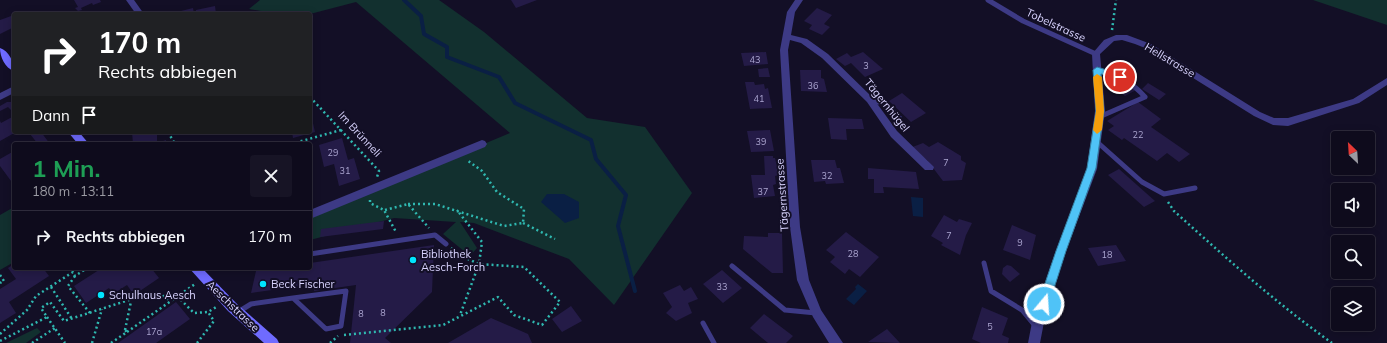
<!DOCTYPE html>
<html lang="de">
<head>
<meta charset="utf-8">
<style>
	:root { --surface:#0e0b1c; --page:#171425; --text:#f1f3f6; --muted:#9b9ba3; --line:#2e2b3b }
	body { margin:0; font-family:Mulish,sans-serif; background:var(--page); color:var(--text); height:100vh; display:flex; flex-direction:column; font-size:15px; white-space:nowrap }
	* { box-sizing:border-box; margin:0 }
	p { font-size:13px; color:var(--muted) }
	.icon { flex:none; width:22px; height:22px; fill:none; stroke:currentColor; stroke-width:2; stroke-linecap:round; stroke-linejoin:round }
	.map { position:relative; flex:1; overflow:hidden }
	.side { position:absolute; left:12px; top:142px; width:300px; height:128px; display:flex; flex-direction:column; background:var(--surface); border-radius:4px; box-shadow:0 2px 10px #0003,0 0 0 1px var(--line) }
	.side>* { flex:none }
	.top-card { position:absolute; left:12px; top:12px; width:300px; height:122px; border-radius:4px; box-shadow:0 2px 10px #0003,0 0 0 1px var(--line); background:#202124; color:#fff; overflow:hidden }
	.needle { width:26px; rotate:335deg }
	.fabs { position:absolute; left:1331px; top:131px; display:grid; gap:8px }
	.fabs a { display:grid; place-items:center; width:44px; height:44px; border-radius:4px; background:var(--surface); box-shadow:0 2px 10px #0003,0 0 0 1px var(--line); font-size:20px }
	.pin { position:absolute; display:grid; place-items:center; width:34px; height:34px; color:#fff; margin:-17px; border:2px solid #fff; border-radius:50%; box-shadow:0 1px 4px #0007 }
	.me { position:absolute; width:44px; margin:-22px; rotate:18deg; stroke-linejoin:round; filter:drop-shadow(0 0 3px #0008) }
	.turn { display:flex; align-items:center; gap:14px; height:84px; padding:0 20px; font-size:18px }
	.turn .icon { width:52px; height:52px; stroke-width:2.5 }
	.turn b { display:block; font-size:28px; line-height:34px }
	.then { display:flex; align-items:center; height:38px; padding:0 20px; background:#0003; gap:8px; font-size:15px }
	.round { display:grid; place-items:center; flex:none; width:42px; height:42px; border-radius:4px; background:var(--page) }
	.summary { display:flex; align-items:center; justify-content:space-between; height:68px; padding:0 20px }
	h1 { font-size:24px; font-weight:700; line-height:30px; color:#1e9e55 }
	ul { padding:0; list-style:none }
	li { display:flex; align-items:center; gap:12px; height:52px; padding:0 20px; border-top:1px solid var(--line) }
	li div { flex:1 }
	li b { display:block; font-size:15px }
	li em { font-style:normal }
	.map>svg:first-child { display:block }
	.green { fill:#12302f }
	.water { fill:#0a1f44 }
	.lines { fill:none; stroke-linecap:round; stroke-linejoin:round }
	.stream { stroke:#0a1f44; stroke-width:4 }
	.building { fill:#241b47 }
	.path { stroke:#2fb8b0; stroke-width:2.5; stroke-dasharray:2 3; stroke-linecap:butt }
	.service { stroke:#3d3a85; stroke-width:5 }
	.minor { fill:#3d3a85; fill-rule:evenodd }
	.secondary { fill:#6f6bff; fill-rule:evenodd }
	.path-bridge { stroke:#2fb8b0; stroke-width:2.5; stroke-dasharray:2 3; stroke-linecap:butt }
	.route { fill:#4fc3f7; stroke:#337fa1 }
	.slow { fill:#f59e0b }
	.poi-dot { fill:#00e5ff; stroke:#130f26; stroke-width:1.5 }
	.labels { text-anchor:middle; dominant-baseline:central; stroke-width:4; stroke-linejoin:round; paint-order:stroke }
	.number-label { font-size:9px; fill:#aca6d1 }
	.street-label { font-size:11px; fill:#d9d4ff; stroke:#130f26 }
	.poi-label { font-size:11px; fill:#d9d4ff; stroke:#130f26; text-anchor:start }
</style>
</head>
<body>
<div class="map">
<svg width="1387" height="343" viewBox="0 0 1387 343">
	<rect width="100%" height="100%" fill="#130f26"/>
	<path class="green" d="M260,0H439L484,32L587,118L645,127L692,193L614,305L569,259L474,223L460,222L477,248L470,256L443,234L456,222L394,218L310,240V217L510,133L356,2L310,14H279L249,9Z
		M1313,0H1387V25Z
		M14,207V262L0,270V215Z
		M37,328L41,332L26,343H6Z"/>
	<path class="water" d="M547,194H564L579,202V218L565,223L541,202Z
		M911,197L923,198V217L913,216Z
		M858,284L867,291L854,305L846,299L856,289L855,287Z"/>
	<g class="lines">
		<path class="stream" d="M404,0L421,16L424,34L447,47V57L499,77L515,103L591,140L596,159L626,195L618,226L635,291"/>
	</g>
	<path class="building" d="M74,0H100L101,2L93,5L92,3L81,8L82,10L78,11L75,8L78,7Z
		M511,0H537L516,8Z
		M215,6L216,14H196V10Z
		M193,8L194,14H175L181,11Z
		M817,8L832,15L824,24L830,27L822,35L809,29L812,25L804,21Z
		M14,15V27L0,34V20Z
		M766,52L768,64L744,66L741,53Z
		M863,52L883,69L865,77L851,63L845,66L836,59L847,53L851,57Z
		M768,68L770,77H759L758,69Z
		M800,70H821V78L824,79L827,92L801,91Z
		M1113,75L1125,83L1116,89L1104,80Z
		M745,82H754L755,85L764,84L765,89L768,88L772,108L750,109Z
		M1126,83L1136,90L1125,96L1116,89Z
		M1148,83L1166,94L1159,100L1142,89Z
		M902,93L926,113L911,122L889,101Z
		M7,102H14V113L8,107L0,111V106Z
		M1138,102L1161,119L1151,127L1190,154L1179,162L1167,153L1157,161L1124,138L1122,140L1108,130L1114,126L1107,121Z
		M310,110L315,132L293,138L292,132H310Z
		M14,116V132H16L0,141V121L1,123Z
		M828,118L862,119L864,129H846L847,140L831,139Z
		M770,130L774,151L751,152L747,131Z
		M35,132H41L50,144H38L30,134Z
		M132,132H157V143L166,140V144H133Z
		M342,138L348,160L354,158L360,179L339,186L334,164L324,167L319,145Z
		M938,142L961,156V160L966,163L962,180L943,181L927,160L910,148L923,143L929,147Z
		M14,151V185L0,166V159Z
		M764,156H773V158H775L779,175L775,176L776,184L773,185L775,196L754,198L751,175H765Z
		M811,160H835L837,168H840L844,183L826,184L825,181L814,182Z
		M868,168L916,172L919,189L883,187L884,193H874V179H868Z
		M1119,169L1155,201L1144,207L1108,175Z
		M944,215L957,222L959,219L972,223L966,235L960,255L941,245L943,243L931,236Z
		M384,221L383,229L320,237L321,229Z
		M1012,225L1036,235L1030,260L1003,250Z
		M846,232L879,257L860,277L849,269L845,274L830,262L835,257L826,250Z
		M768,233H782L783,273H772L743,249L744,236L768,237Z
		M434,245L432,292L385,338L391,343H350L356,285L314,291L315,284L251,293L256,271L274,268H310V263Z
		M1116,245L1126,261L1098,266L1088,248Z
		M14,264V268H43L49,276L9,302L16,313L0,323V289L16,279L8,268Z
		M1007,265L1011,266L1020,274L1010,282L1002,274L1003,268Z
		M102,268H151L159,278L134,295L127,285L113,294L109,288L86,303L74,286Z
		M722,270L742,288L723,303L703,284Z
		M680,285L684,291L691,287L698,299L688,303L692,313L676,321L666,313L672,307L663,293Z
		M176,302L190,319L156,343H118Z
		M571,306L582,321L562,332L552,319Z
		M982,307L1008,318L1002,335L1009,338L1008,343H981L972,339Z
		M764,314L793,336L786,343H768L750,328Z
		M491,318L528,334L532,343H448Z
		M887,329L900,343L868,342Z"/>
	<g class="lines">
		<path class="path" d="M1112,30L1116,0
			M310,97L379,171L377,177
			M168,132L175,144
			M291,144L341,130
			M370,200V203L384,210L396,232
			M1168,202L1174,211C1225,257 1276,303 1332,343
			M408,204H435L504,226L523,223L524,209L497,192L482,171L467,160
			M385,210L408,204L429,228
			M523,223L555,239
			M451,248L457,254L479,264L482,242L457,210
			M70,268L73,272
			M0,275L4,281L0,283
			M75,276L68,286L90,313
			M51,287L72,319
			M177,296L194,313L208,312L218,306
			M47,317L65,343
			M127,332L195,284
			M0,334L27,310L36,296L73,272L75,276L87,268
			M344,335L443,325L498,297L514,315L542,325L560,302L524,267L479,264L460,315
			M0,341L47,317L41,308L50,302L64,321L132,299L164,296L170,301
			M32,343L55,328
			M92,343L102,309
			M111,343L127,332L125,330
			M197,343L214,321L208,312
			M330,343L338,336"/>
		<path class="service" d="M988,0L1023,21L1096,54
			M1097,70C1116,74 1132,82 1145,97L1099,117
			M870,100L884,103L899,117
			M1096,141L1142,182L1164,194L1195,188
			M310,254L435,235L446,244
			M984,263L991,291L1022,310L1036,327
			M732,266L785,310L816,313
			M346,291L341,326L326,329L293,298Z
			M238,312L251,304L293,298
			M703,323L714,343"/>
		<path class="minor" d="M126,0H134L144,14H136Z
			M795,0H803L795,12L791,35L807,39L828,54L873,98L897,131L934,167L933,170H925L891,137L867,102L822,58L801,43L790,40L788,50L800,227L809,280L821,310L843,343H829L813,317L797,280L790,227L780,50L787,12Z
			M1116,35H1127L1151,44L1260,112L1274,118H1288L1353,99L1387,78V85L1359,103L1288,126L1273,125L1254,116L1145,48L1135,44L1122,40L1114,41L1100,54L1105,111L1097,169L1066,251L1045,317L1040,343H1028L1033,317L1056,251L1087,169L1095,111L1092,54L1104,40Z
			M14,86V93L0,100V93Z
			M482,140L485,141L487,144L485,147L310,219V210Z"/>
		<path class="secondary" d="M0,48C9,51 14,62 14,71C5,68 0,57 0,48Z
			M68,132H79L89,144H78Z
			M189,268H202L236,303L277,339L279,343H264L228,311Z"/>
		<path class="path-bridge" d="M125,330L133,292"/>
	</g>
	<path class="route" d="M1097,67L1123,75L1125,77L1120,80L1101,74L1104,111L1096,168L1066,251L1049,304L1047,307L1044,309L1040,307L1038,304L1056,251L1087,168L1096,111L1093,70Z"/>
	<path class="slow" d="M1097,74L1102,77L1104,111L1102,130L1097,134L1093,130L1096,111L1093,77Z"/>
	<g class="poi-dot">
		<circle cx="413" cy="260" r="4"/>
		<circle cx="263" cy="284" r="4"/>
		<circle cx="101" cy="295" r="4"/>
	</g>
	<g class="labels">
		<g class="number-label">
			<text x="755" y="59">43</text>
			<text x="866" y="65">3</text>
			<text x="813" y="85">36</text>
			<text x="759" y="98">41</text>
			<text x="1138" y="134">22</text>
			<text x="761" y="141">39</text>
			<text x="333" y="152">29</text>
			<text x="946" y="162">7</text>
			<text x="345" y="170">31</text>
			<text x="827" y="175">32</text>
			<text x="763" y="191">37</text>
			<text x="949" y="235">7</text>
			<text x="1020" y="242">9</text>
			<text x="853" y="253">28</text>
			<text x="1107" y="254">18</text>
			<text x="722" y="286">33</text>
			<text x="383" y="312">8</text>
			<text x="361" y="313">8</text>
			<text x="990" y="326">5</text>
			<text x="154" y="331">17a</text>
		</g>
		<g class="street-label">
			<text transform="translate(1056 25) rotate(25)">Tobelstrasse</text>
			<text transform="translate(1170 60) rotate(31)">Hellstrasse</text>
			<text transform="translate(887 105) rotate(51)">Tägernhügel</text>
			<text transform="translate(360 134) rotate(47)">Im Brünneli</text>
			<text transform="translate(782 195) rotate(-94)">Tägernstrasse</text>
			<text transform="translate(233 306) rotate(44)">Aeschstrasse</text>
		</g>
		<g class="poi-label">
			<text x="421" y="254">Bibliothek<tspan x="421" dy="13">Aesch-Forch</tspan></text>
			<text x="271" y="284">Beck Fischer</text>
			<text x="109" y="295">Schulhaus Aesch</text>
		</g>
	</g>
</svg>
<div class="fabs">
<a><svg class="needle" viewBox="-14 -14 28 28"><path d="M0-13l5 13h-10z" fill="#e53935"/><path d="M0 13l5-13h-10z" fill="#9b9ba3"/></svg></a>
<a><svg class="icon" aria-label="sound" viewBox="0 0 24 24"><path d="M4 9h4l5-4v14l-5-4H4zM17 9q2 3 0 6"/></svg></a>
<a><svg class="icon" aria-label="search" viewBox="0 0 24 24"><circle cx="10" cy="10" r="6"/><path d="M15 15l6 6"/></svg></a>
<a><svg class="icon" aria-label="layers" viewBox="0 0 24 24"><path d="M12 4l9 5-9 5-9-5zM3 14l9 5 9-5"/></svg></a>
</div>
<div class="pin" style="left:1120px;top:77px;background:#d93025"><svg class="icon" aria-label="arrive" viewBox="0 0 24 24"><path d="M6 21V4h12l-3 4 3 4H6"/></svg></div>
<svg class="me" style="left:1044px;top:304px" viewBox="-20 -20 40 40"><circle r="17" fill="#4fc3f7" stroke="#fff" stroke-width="3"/><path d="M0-11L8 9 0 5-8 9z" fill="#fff"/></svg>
<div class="top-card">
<div class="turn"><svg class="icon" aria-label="right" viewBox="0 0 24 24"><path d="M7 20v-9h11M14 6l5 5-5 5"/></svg><div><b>170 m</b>Rechts abbiegen</div></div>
<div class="then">Dann<svg class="icon" aria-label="arrive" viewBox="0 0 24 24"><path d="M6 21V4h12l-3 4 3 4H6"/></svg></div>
</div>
<section class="side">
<div class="summary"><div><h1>1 Min.</h1><p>180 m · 13:11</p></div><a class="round"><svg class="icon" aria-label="close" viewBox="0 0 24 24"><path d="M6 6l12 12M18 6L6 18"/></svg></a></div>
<ul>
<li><svg class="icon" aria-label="right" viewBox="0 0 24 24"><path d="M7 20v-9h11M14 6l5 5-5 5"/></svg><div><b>Rechts abbiegen</b></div><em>170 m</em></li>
</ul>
</section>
</div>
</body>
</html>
